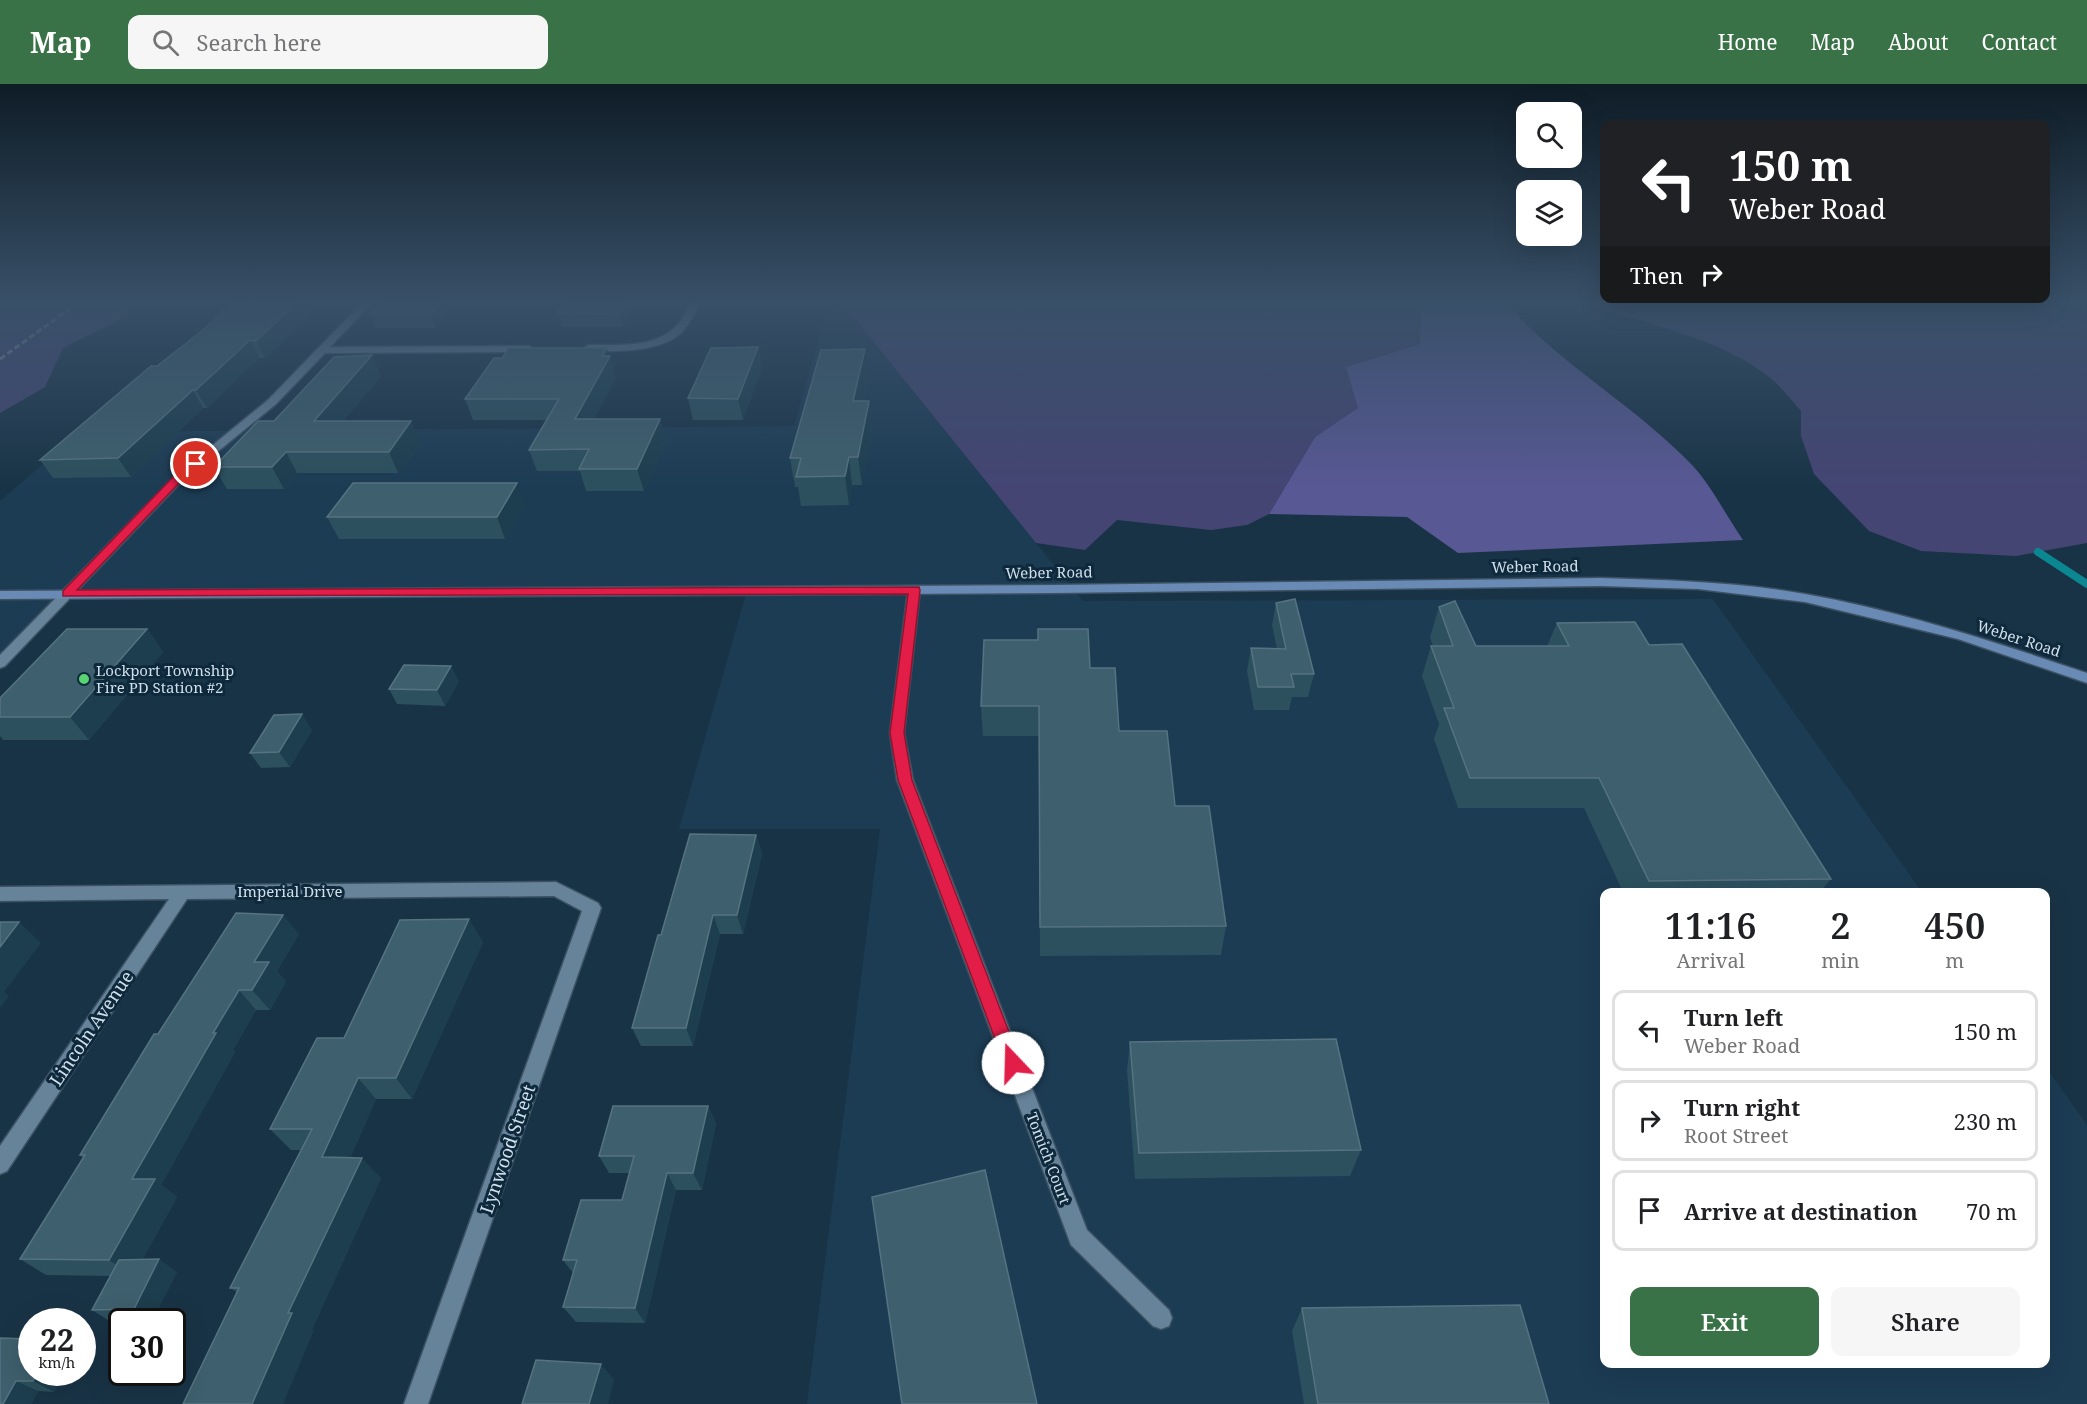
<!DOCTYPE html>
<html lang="en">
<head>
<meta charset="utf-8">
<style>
	:root { --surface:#fff; --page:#f6f6f6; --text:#202124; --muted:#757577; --line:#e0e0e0; --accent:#397246 }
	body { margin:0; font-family:"Noto Serif",serif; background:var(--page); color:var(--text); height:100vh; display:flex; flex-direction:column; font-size:22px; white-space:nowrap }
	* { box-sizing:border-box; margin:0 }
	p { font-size:20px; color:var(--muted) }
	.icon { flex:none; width:33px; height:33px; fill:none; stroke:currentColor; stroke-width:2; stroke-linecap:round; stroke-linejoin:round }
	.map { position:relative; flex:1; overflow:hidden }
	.details { position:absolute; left:1600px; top:804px; width:450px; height:480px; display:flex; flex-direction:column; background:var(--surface); border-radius:12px; box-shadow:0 6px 24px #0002 }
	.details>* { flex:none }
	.guide { position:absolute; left:1600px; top:36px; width:450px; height:183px; border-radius:12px; box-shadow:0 6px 24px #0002; background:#202124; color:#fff; overflow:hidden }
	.buttons { position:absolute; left:1516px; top:18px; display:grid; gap:12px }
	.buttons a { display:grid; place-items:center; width:66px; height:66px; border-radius:12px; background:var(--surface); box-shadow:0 6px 24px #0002; font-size:30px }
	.speed { position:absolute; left:18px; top:1224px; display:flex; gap:12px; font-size:30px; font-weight:700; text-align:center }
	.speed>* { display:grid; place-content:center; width:78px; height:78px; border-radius:50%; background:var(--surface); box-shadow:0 6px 24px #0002; line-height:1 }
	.speed small { font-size:15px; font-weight:400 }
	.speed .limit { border:3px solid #111; border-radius:9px; background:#fff; color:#111 }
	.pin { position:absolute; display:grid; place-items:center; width:51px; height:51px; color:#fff; margin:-26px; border:3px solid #fff; border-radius:50%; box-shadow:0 2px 6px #0007 }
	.me { position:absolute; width:66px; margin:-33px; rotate:339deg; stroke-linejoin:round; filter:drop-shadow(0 0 4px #0008) }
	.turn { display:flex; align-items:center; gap:21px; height:126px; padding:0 30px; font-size:27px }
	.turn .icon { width:78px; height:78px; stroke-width:2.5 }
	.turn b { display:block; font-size:42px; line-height:51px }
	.then { display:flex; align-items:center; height:57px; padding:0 30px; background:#0003; gap:12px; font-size:22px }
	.eta { display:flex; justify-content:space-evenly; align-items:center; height:102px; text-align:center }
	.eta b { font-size:36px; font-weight:600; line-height:42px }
	.primary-button { display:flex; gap:12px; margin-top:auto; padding:12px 30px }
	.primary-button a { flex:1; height:69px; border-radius:12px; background:var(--accent); color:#fff; font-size:24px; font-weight:600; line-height:69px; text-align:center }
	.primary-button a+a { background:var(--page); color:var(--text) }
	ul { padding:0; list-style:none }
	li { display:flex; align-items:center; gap:18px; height:81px; margin:0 12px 9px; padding:0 18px; border:3px solid var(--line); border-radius:12px }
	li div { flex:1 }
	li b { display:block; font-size:22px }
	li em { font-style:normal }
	header { display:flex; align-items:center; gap:36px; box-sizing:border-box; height:84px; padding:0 30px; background:var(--accent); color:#fff }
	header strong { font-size:28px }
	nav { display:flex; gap:33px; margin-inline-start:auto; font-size:21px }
	.search { width:420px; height:54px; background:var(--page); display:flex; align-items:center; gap:15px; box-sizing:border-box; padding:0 21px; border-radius:12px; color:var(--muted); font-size:22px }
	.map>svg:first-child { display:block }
	.built { fill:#1c3c54 }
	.green { fill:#444573 }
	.forest { fill:#585894 }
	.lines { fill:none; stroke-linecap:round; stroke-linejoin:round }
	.stream { stroke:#0a8791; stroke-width:8 }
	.street-casing { stroke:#3c5162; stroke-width:3 }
	.secondary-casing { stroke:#3c5162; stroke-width:3 }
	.street { fill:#66839a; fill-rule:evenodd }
	.secondary { fill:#688ab5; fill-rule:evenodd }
	.rail { stroke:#7b8f9f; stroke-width:3; stroke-dasharray:6 3; stroke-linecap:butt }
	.wall { fill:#2c505e }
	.shaded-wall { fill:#1d3e4e }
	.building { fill:#3e5f6d; stroke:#557381; stroke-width:1.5 }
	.route { fill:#e11d48; stroke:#92132f; stroke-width:1.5 }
	.poi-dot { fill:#58d570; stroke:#0f293c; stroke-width:2 }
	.labels { text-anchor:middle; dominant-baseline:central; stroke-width:6; stroke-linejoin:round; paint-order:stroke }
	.street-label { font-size:15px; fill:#d0dfec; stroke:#0f293c }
	.poi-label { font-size:15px; fill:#d0dfec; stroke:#0f293c; text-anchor:start }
	.near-street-label { font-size:18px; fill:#d0dfec; stroke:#0f293c }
</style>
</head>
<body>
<header>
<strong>Map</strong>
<div class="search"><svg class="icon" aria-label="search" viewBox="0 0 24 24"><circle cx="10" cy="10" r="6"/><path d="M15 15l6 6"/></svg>Search here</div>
<nav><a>Home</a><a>Map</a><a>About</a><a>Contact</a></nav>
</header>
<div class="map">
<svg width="2087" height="1320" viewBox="0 0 2087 1320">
	<rect width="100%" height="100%" fill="#193346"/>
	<path class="built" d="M829,219H842L1083,517L1713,515L1922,808H1605V1280H2046V983L2087,1041V1320H807L880,745H679L748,503L0,508V417L80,348L794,342Z
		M55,513L0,570V515Z"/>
	<path class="green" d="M0,219H131L119,236L63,264L45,303L0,329Z
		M842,219H1421L1423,221L1420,260L1346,283L1359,324L1315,353L1269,430L1247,441L1211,446L1117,436L1085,466L1036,459Z
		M1581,219H2087V459L2016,472L1921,467L1869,447L1814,390L1801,352V327C1792,317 1783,305 1773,296C1723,254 1642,238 1581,219Z"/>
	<path class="forest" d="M1421,219H1506C1558,279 1636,322 1692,381C1711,401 1727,433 1743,456L1458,469L1407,433L1269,430L1315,353L1358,324L1346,283L1420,260Z"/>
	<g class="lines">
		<path class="stream" d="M2038,468L2087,500"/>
		<defs>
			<path id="street" d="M362,219H372L330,263L529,262L534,265L529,268L325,269L276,320L183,396L5,582L0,584V571L175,392L268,316Z
				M690,219H700C694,229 690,240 682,248C660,269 617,267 589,267L584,264L589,261C616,261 655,264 675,243C682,237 686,227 690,219Z
				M914,502L920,506L904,649L913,696L1087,1146L1169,1226L1172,1234L1169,1242L1161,1245L1153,1242L1071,1161L897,696L890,649L908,506Z
				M556,798L598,819L601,824L428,1320H404L582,827L554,812L187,815L7,1087L0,1090V1062L169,815L0,817V803Z"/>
			<path id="secondary" d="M1600,494C1668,496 1738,498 1805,510C1901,527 1995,558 2087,589V599L1958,555L1805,518L1698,505L1600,502L1054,509L0,515V507L1054,501Z"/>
		</defs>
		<use href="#street" class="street-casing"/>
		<use href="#secondary" class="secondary-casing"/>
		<use href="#street" class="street"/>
		<use href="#secondary" class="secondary"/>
		<path class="rail" d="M0,275L78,219"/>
	</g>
	<path class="wall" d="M233,219H322L273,267L265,274H259L207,324H203L131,393L53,394L40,376L203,246Z
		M381,219H457L436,244H376L370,230Z
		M638,219L623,243H562L558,229Z
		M758,263L762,283L743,336H693L688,314Z
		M609,272L616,293L594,335H660L665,356L644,407H586L580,387H537L529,366L546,336H473L465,315L502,274Z
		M381,292L343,337L421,359L398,389H297L284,405H227L214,383L274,337Z
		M868,292L863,317H869L872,345L862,401H852L849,421L801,422L798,403H795L790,374Z
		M525,421L505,455H339L327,433Z
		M1276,519L1314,590L1308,613H1292L1289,626H1254L1247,587L1251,564L1277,565L1272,541Z
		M1439,523L1476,562H1547L1557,539L1649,561L1831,795L1820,808H1623L1584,724H1458L1434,655L1439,640L1422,592L1431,562H1433L1430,553Z
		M147,545L163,568L89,656H3L0,652V614Z
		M1090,584L1119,647L1175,722L1226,842L1221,871L1040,872L1039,652H983L981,622Z
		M459,597L445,622L397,620L389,605Z
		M312,646L290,683L261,684L250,669Z
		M756,751L762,770L743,850H720L693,962H641L632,944L661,851Z
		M299,850L277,887L286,898L270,926H256L233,966L235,968L161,1101L177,1113L142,1176L177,1188L152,1237L111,1238L92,1226L111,1192L46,1191L20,1175L83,1074L80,1071L158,950Z
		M483,858L412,1015H376L350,1074L381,1094L312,1245L314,1246L237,1208L230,1204L302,1066H291L270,1045L344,954Z
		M1130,958L1361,1066L1350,1092L1135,1095L1127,986Z
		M708,1022L716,1040L702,1106H676L645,1239L576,1238L563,1223L573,1189L563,1176L622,1116L630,1089H609L599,1072Z
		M1302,1224L1549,1320H1304L1292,1247Z
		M0,1254L32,1288H64L54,1308L38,1307L31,1320H0Z"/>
	<path class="shaded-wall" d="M297,219H322L265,274L256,257Z
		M441,219H457L436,244L431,230Z
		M626,219H638L623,243L620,230Z
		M250,256L259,274L207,324L196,306Z
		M758,263L762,283L743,336L738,315Z
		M607,264L609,274L610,272L616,293L582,357L575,335Z
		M865,265L868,292L857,345L853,317Z
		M372,271L381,292L325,359L314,337Z
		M193,306L203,324L131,393L118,374Z
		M869,317L872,345L862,401L858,373Z
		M660,335L665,356L644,407L637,385Z
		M411,337L421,359L398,389L389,368Z
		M286,368L297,389L284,405L272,383Z
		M849,373L852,401L849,421L845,392Z
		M517,399L525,421L505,455L497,433Z
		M147,545L163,568L89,656L70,633Z
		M451,582L459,597L445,622L437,606Z
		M302,630L312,646L290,683L279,668Z
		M756,751L762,770L743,850L737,831Z
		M283,831L299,850L277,887L286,898L270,926L252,906L254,878Z
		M713,831L720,850L693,962L686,944Z
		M469,835L483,858L412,1015L396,994Z
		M19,838L41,859L4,908L9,912L0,924V863Z
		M239,906L256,926L233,966L235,968L161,1101L177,1113L133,1192L109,1176L132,1095L213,949Z
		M358,994L376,1015L342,1093L322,1073Z
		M708,1022L716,1040L702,1106L693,1089Z
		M362,1074L381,1094L312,1245L314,1246L283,1320H252L288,1229Z
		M667,1089L676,1106L645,1239L635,1224Z
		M159,1175L177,1188L152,1237L134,1225Z
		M601,1280L614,1296L608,1320H589Z
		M37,1288H64L54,1308L33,1297Z
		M16,1297L38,1307L31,1320H3Z"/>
	<path class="building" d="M233,219H297L256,257L250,256L196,306H193L118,374L40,376L151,282H157L203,246Z
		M381,219H441L431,230H370Z
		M565,219H626L620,230L558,229Z
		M758,263L738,315L688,314L711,264Z
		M509,264H607L602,272H610L575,335H660L637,385H579L589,365L529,366L559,315H465L494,274H502Z
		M865,265L853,317H869L858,373H849L845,392L796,393L801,374H790L821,266Z
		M372,271L314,337H411L389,368H286L272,383H214L258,337H274L334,273Z
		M353,399H517L497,433H327Z
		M1295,515L1314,590H1291L1294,603H1258L1251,564L1286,565L1276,519Z
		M1455,517L1476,562H1569L1557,539L1635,538L1649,561L1682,560L1831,795L1649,797L1599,694H1470L1444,624H1454L1431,562H1453L1439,523Z
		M67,545H147L70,633H0V614Z
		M1038,545H1088L1090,584H1115L1119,647H1167L1175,722H1209L1226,842L1040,843L1039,622H981L984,556H1038Z
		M404,581L451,582L437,606L389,605Z
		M302,630L279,668L250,669L274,631Z
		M690,750L756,751L737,831H713L686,944H632L658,851H661Z
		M236,829L283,831L254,878H269L252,906H239L213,949H216L132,1095H155L109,1176L20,1175L85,1071H80L154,950H158Z
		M469,835L396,994H358L322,1073L362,1074L288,1229H292L252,1320H183L239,1204H230L312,1045H270L317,954H344L400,836Z
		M0,838H19L0,863Z
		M1336,955L1361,1066L1139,1069L1130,958Z
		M613,1022H708L693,1089H667L635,1224L563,1223L577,1176H563L581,1116H622L634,1072H599Z
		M985,1086L1037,1320H902L872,1113Z
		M159,1175L134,1225L92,1226L119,1176Z
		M1520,1221L1549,1320H1318L1302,1224Z
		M0,1254L32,1255V1288H37L33,1297H16L3,1320H0Z
		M536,1276L601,1280L589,1320H522Z"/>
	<linearGradient id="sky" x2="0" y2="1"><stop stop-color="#0e1c26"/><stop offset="0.54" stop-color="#385068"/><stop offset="1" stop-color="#385068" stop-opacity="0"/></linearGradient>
	<rect width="2087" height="404" fill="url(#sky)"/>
	<path class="route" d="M196,376L200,377V382L182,396L77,506L919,503L920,506L904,649L912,696L1021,979L1019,985L1013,987L1006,985L1004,979L898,696L890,649L908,510L63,512V507L175,391Z"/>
	<circle class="poi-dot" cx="84" cy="595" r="6"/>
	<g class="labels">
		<g class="street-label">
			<text transform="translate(1535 482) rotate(-1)">Weber Road</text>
			<text transform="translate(1049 488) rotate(-1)">Weber Road</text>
			<text transform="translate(2019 554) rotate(18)">Weber Road</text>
			<text x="290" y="807">Imperial Drive</text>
			<text transform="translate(1049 1074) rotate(69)">Tomich Court</text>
		</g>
		<g class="poi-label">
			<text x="96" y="586">Lockport Township<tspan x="96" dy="17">Fire PD Station #2</tspan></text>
		</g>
		<g class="near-street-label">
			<text transform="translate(91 944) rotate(-56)">Lincoln Avenue</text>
			<text transform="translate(507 1065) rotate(-71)">Lynwood Street</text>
		</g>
	</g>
</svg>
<div class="buttons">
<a><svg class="icon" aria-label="search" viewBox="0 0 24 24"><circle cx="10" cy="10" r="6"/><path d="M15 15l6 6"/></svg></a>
<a><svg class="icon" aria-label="layers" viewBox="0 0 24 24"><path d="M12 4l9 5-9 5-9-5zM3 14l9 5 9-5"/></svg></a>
</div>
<div class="speed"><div>22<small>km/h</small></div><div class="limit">30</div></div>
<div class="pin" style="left:196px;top:380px;background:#d93025"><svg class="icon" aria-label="arrive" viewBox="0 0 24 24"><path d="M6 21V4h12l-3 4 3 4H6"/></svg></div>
<svg class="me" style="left:1013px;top:979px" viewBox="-20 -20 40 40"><circle r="19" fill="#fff"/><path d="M0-13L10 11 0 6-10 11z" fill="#e11d48"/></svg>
<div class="guide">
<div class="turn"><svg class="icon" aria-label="left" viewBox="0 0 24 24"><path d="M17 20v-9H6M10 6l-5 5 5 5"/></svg><div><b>150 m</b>Weber Road</div></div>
<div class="then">Then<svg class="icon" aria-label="right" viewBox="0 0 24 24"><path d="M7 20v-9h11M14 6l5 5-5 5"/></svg></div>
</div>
<section class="details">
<div class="eta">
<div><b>11:16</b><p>Arrival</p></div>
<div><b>2</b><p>min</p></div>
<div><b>450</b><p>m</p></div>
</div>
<ul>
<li><svg class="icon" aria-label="left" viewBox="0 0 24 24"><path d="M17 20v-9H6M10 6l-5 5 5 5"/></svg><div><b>Turn left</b><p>Weber Road</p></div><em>150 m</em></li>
<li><svg class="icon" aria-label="right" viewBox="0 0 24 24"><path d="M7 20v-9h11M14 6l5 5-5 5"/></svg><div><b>Turn right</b><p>Root Street</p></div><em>230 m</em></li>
<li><svg class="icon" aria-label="arrive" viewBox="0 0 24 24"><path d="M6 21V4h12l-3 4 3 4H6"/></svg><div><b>Arrive at destination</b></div><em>70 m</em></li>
</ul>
<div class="primary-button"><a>Exit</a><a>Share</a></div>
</section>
</div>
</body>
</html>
